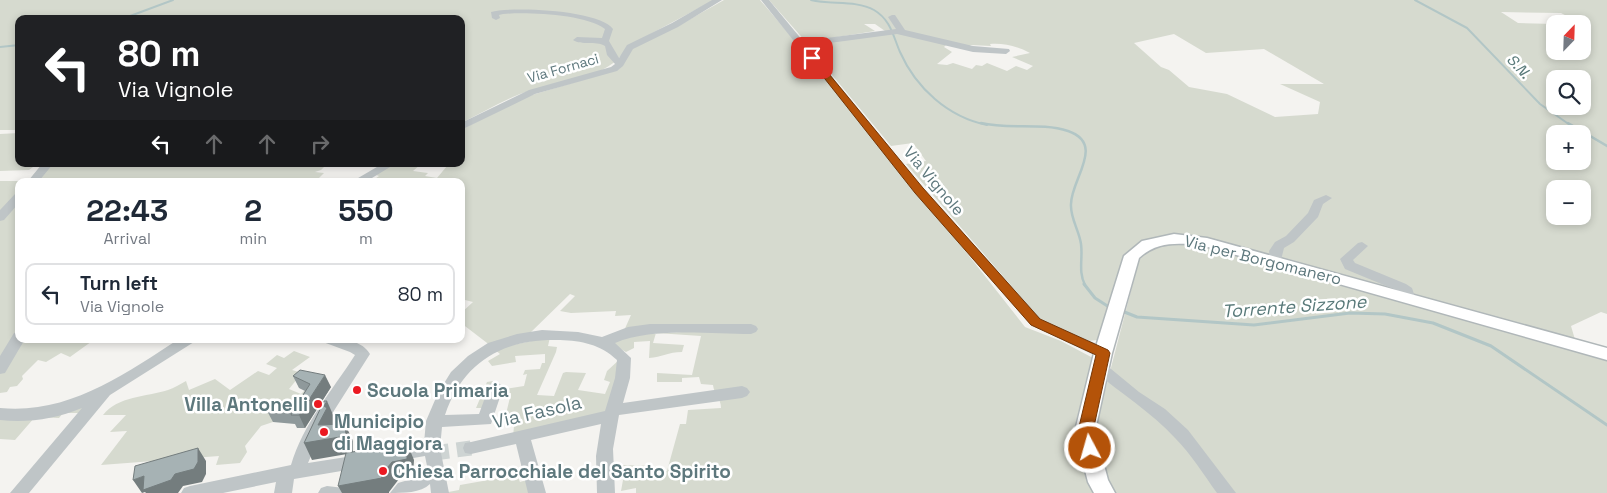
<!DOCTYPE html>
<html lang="en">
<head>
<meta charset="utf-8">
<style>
	:root { --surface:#fff; --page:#f2f2f3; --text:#1f2937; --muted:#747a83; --line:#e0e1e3 }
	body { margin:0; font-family:"Space Grotesk",sans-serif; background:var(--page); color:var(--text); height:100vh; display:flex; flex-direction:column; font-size:19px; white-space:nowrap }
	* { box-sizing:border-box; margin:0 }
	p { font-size:16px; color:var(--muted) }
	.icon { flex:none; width:28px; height:28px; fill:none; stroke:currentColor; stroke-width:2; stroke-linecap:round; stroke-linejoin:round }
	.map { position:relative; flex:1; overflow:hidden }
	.side { position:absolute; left:15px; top:178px; width:450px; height:165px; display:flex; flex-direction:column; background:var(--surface); border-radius:10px; box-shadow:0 2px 8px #0003 }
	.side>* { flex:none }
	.hud { position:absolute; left:15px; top:15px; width:450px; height:152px; border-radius:10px; box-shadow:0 2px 8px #0003; background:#202124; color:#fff; overflow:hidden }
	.needle { width:32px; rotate:23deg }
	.controls { position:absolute; left:1546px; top:15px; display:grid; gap:10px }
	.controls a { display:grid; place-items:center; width:45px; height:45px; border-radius:10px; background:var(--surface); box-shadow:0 2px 8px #0003; font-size:25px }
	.pin { position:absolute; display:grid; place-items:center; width:42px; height:42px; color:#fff; margin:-21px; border-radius:10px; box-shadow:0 2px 8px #0006 }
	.me { position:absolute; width:55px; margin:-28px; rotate:354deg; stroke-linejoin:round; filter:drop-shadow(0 0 4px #0008) }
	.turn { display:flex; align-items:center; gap:18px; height:105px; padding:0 20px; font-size:22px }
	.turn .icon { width:65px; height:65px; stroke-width:2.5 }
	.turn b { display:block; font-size:35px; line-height:42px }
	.lanes { display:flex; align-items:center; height:48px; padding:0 20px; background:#0003; justify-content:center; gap:25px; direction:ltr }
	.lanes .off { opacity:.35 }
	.eta { display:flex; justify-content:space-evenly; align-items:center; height:85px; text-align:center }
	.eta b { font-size:30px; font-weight:700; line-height:35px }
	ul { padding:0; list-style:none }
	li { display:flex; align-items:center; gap:15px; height:62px; margin:0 10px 8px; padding:0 10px; border:2px solid var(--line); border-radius:10px }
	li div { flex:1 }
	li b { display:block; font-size:19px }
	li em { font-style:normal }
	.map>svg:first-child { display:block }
	.green { fill:#d6dacf; fill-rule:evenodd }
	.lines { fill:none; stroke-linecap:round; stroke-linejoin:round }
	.stream-far2 { stroke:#b2c6c6; stroke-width:2 }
	.stream-far1 { stroke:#b2c6c6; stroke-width:2.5 }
	.stream { stroke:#b2c6c6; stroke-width:3 }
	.minor-tunnel { stroke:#ced4d3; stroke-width:15; stroke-dasharray:15 8; stroke-linecap:butt }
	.major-casing { stroke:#b0b7b9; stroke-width:3 }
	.minor { fill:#bfc5c7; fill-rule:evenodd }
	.major { fill:#fff; fill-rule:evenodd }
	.wall { fill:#8f999b }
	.shaded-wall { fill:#747d7e }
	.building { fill:#a6b2b4; stroke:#747d7e }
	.route { fill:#b45309; stroke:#753606 }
	.poi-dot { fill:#eb1921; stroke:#fff; stroke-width:2 }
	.labels { text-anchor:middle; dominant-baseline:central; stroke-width:5; stroke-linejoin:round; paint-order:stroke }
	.far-street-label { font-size:14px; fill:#5e787d; stroke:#fff }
	.far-water-label { font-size:15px; font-style:italic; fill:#587979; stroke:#fff }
	.street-label { font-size:16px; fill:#5e787d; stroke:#fff }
	.water-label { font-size:18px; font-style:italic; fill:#587979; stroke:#fff }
	.near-poi-label { font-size:19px; font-weight:bold; fill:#5e787d; stroke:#fff; text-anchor:start }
	.near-street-label { font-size:19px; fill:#5e787d; stroke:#fff }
</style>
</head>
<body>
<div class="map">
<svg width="1607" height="493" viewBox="0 0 1607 493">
	<rect width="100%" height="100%" fill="#f4f3f0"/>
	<path class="green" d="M0,0H714L628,46C608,82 555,81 520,94C500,102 480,114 461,123V19H19V130H0Z
		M724,0H760L859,116L1025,327L1061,341L1093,358L1096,493H636V488L621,491L623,480L621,465L655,466L658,467V471H667L680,424H686L688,410L721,408C721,398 714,394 713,385L701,384L699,377L682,378V382H657V373L692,375L701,336L656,333L653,343L684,345L682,352C668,352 662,357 649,358L650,341L634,342V348L626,352L610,343L631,335L750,328L623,333L631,315L615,316L616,311L571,313L560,311L575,296L570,294L529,334L491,346L461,323V313L473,302L465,300L461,303V181H372L379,176L373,174L395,164H421L413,171L428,173L425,176L437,178L447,166L453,167L454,165L451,164H461V130L522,98L619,69L634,46L676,27Z
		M769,0H1607V314L1601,312L1571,326L1576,343L1223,244C1192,236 1153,226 1129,253L1115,297L1108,339L1088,341L1040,319L906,164L926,161L913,143L891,146L808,46L830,41L899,33L948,43L944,47L952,52L937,64L947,65L953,63L972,69L976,65L982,66L987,63L1007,71L1016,66L1027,70L1033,66L1012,57L1030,53C1017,46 1004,43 990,44L991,46L971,45L968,47L906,32L885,31L875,24H864L875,31L806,42ZM1501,12L1561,13L1582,24V51H1555V24L1518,23ZM1174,34L1206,53L1264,49L1324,84H1280L1320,102L1318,114L1275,117L1227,94L1189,87L1169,70L1161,67L1134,43ZM1555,79H1582V106H1555ZM1555,134H1582V161H1555ZM1555,189H1582V216H1555Z
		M19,133V164H37L29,170L0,171V134Z
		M52,164H327L321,170L315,172L324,173L316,181H36Z
		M0,181H27H19V192L0,212Z
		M19,200V339H95L70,357L61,353L46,362L38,360L22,376L23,379L17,386L10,387L7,392L0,393V219Z
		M1186,241L1410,302L1607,360V493H1109L1094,433L1139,260L1152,245Z
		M550,337L548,346L557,347L556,352L537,395L554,396L563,373L566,372L586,373L578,390L605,394L610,382L604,380L607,371L620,359L610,415L513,437L515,415L506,414L511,393H493L485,408H476L487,382L493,381V386L499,390L524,386L527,374L523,375L525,370L540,369L542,363H545V354L515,356L516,362L492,366L488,361L500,354L494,349Z
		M294,351L310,357L292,370L302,373L289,389L301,394L304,391L316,396L280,413L273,422L261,426L245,446L247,452L240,463L216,465L219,456L101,465L127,431L110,432L126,415H103C118,396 146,397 168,390C174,388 180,384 186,381L189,390L215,379L230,390L258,371L269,375L277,368L266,364L277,355L284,358Z
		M96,397L80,413H63L59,418L35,417L15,440L0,439V418Z
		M517,475L520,482L542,475L543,480L538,483L540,493H443L459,490L460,485Z"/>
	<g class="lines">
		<path class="stream-far2" d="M811,0C831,5 856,0 874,10C891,20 893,36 900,52C916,88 948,117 987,125
			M1415,0L1467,28L1540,104L1570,125
			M122,19L173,0
			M0,47L19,45"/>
		<path class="stream-far1" d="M981,123C1009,130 1040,122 1068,131C1106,144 1071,179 1071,204C1070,218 1079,230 1081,244C1083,258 1078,272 1085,285
			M1568,123L1607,146"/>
		<path class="stream" d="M1084,284L1095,298L1109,307
			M1122,311L1137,317L1254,325L1350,313L1385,314L1433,323L1491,346L1607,425"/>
		<path class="minor-tunnel" d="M434,453L471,448"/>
		<defs>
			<path id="major" d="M1174,234L1207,238L1607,348V360L1201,245C1178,243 1157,241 1139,258L1112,353L1095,431L1108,480L1115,493H1094L1088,482L1075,431L1094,353L1124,256L1142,241Z"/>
		</defs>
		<use href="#major" class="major-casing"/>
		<path class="minor" d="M712,0H722L678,27L633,49L623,66L617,71L535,94L461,130V123L529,90L611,67L615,64L607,55L605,46C595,40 582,46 573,40L577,37L602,38L605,29C585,14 527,12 503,14L499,15L500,18L496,20L492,18L491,12C513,6 600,10 613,29L609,41L619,58L627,45L672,23Z
			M761,0H769L803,41L896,29L888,17L892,15H895L905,30L973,46L1009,49L1010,51L1006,54L973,52L897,34L807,46L923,188L1041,319L1108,349L1110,353L1108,357H1098L1031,325L915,192Z
			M42,164H53L39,181H28Z
			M382,164H395L367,181H353Z
			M19,193V203L4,220L0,221V210L15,194Z
			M1326,195L1332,198L1323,204L1318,217L1294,242L1284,248L1280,264H1270L1269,251L1275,242L1286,236L1308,213L1314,200Z
			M1362,242L1368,246L1353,260L1355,263L1406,284L1412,288L1415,297L1413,300H1403L1401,293L1396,290L1345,269L1340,259L1358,243Z
			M650,324H751L756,326L758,329L756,332L751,334C710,334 652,327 615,343L631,358L630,378L623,403L742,386L747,388L750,392L747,396L742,398L619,415L613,449L615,493H597L596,456L601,424L531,440L546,493H528L516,444L471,454L465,453L463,448L465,443L471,442L605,411L615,378L617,360C600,344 582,341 560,340C505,338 463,361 445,415L479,414L490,384L495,382L500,384L503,388L491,424L442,427L440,448L449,493H431L430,484C421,493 403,493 390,493L398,483L415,478L417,474L428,471L425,456L396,461L390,460L388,455L390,450L424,443L426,421L438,393L451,372L468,356L488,343L517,334L542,330L578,332L602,337L628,327Z
			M19,331V339H25L5,373L0,374V356L14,333Z
			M179,339H196L194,342L110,395L29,493H10L82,408C55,419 28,423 0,420V408C68,415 125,374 179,339Z
			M321,339C337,338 361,338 370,354L323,428L308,463L359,455L365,457L367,462L365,467L294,479L292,493H274L276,482L223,493H181L184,488L190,486L291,465C303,424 332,391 355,355L350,352L323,342Z
			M1100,363L1105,364L1139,392L1165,409L1188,430L1236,493H1217C1204,475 1191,454 1175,438C1152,413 1121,393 1095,372L1093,368L1095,364Z
			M327,486L344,488L347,493H318L321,488Z"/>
		<use href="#major" class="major"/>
	</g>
	<path class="wall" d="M293,376L331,387L305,428H297L295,424L273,422L266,409L298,403L305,391L299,388Z"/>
	<path class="shaded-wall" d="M325,375L331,387L305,428L299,415Z
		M327,401L334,417L333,420L335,424L328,439L345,424L353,441V453L312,460L304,443L318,425L324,406Z
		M407,443L414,460L413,476L399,479L389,492V493H342L338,486L381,475Z
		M198,448L206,461V474L202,482L183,486L178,493H146L145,492L142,493L133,480L144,476L175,474Z"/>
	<path class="building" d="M300,370L325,375L299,415H291L293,411L266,409L273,400L298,403L310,384L293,376Z
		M324,401H327L324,406L327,408L318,425L345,424L346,436L304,443Z
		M407,443V459L392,462L381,475L382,478L338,486L346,453Z
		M198,448V462L194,469L175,474L171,480L143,490L144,476L133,480L135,466Z"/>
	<path class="route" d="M812,56L815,57L923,188L1040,319L1108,350L1110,353L1093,431L1097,448L1095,452H1084L1078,431L1096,355L1031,325L915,193L810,60L808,58Z"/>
	<g class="poi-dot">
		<circle cx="357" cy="390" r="5"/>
		<circle cx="318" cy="404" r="5"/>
		<circle cx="324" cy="432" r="5"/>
		<circle cx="383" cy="471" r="5"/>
	</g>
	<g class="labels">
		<g class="far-street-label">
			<text transform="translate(563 68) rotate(-16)">Via Fornaci</text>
		</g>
		<g class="far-water-label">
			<text transform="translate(1519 66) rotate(47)">S.N.</text>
		</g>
		<g class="street-label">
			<text transform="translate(934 181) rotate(50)">Via Vignole</text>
			<text transform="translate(1263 260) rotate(14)">Via per Borgomanero</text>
		</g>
		<g class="water-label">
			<text transform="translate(1294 306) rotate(-4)">Torrente Sizzone</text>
		</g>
		<g class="near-poi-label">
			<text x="367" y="390">Scuola Primaria</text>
			<text x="308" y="404" text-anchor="end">Villa Antonelli</text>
			<text x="334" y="421">Municipio<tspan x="334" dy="22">di Maggiora</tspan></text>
			<text x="393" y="471">Chiesa Parrocchiale del Santo Spirito</text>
		</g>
		<g class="near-street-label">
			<text transform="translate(537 412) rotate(-13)">Via Fasola</text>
		</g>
	</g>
</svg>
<div class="controls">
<a><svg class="needle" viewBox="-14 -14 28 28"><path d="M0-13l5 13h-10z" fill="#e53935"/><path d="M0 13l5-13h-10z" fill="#747a83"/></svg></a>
<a><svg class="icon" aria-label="search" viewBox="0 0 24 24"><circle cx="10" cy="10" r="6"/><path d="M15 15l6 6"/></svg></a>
<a>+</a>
<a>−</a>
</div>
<div class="pin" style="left:812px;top:58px;background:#d93025"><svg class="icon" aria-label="arrive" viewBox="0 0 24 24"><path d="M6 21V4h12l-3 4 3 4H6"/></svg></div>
<svg class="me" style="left:1090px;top:448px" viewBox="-20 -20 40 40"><circle r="17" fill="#b45309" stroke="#fff" stroke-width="3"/><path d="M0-11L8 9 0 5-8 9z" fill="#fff"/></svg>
<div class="hud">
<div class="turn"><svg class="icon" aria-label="left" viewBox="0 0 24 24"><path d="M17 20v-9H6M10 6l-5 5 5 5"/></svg><div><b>80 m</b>Via Vignole</div></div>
<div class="lanes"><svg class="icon" aria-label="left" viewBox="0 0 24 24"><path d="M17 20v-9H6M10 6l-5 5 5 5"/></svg><svg class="icon off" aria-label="ahead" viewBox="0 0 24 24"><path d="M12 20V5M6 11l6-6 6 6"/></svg><svg class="icon off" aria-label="ahead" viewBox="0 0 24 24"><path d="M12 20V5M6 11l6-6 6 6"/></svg><svg class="icon off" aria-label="right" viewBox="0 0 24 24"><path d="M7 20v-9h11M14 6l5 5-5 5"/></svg></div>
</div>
<section class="side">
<div class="eta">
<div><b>22:43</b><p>Arrival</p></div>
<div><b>2</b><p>min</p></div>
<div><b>550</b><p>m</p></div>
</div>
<ul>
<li><svg class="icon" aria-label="left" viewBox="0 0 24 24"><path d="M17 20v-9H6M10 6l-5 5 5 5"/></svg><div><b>Turn left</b><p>Via Vignole</p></div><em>80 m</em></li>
</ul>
</section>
</div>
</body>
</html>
